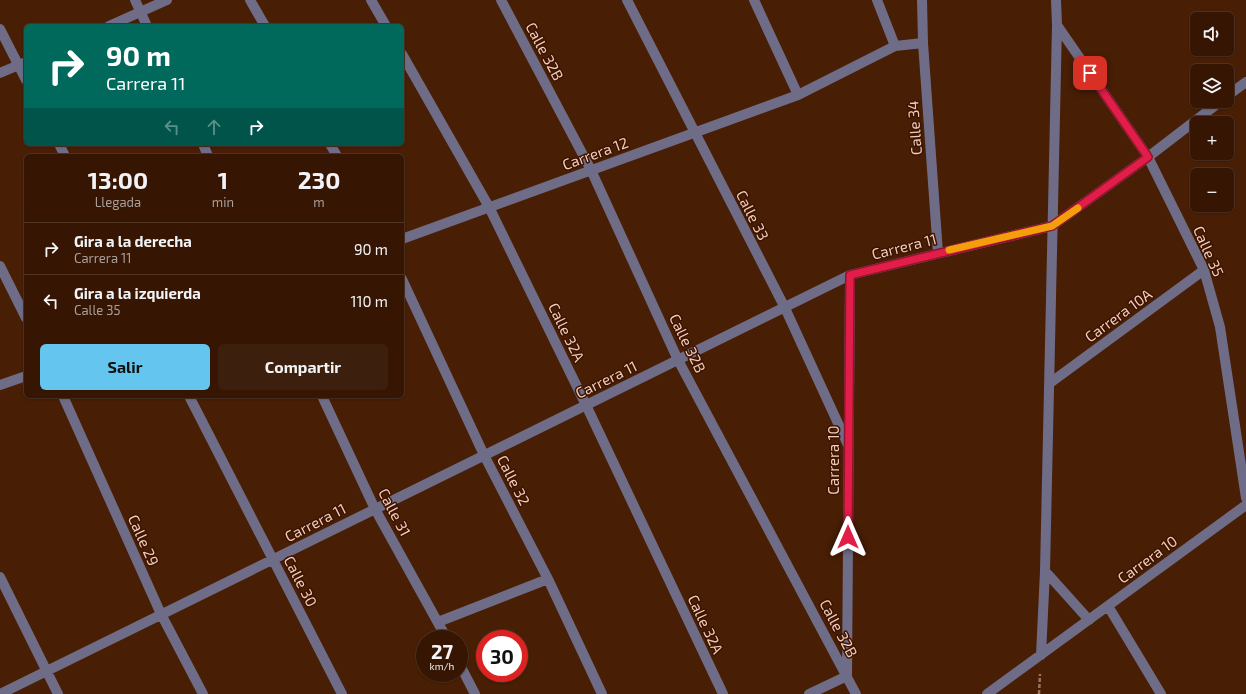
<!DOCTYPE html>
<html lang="es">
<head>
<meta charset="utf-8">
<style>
	:root { --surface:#361603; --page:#3d1f0d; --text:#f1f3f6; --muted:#aa9f9a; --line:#503525; --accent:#64c5ee }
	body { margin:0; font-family:"Exo 2",sans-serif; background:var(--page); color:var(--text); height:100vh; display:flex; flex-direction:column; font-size:15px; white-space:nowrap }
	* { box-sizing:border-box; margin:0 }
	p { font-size:13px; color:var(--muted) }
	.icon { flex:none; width:22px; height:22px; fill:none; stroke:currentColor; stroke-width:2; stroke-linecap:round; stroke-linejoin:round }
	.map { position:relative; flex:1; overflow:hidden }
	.panel { position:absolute; left:24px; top:154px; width:380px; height:244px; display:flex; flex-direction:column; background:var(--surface); border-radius:6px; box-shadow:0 1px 3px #0004,0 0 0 1px var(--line) }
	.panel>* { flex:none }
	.hud { position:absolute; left:24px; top:24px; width:380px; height:122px; border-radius:6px; box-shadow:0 1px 3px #0004,0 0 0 1px var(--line); background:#00695c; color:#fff; overflow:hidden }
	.tools { position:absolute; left:1190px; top:12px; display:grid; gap:8px }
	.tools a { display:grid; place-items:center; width:44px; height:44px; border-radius:6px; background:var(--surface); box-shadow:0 1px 3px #0004,0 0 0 1px var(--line); font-size:20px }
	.speed { position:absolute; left:416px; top:630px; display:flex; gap:8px; font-size:20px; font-weight:700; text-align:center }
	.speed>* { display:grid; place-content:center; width:52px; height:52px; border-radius:50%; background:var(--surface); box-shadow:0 1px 3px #0004,0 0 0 1px var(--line); line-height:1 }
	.speed small { font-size:10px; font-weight:400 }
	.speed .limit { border:6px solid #d22; background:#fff; color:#111 }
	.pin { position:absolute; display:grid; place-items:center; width:34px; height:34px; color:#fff; margin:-17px; border-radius:8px; box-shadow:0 2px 6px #0006 }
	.me { position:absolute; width:44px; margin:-22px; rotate:0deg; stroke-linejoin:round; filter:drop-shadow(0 0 3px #0008) }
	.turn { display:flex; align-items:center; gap:14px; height:84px; padding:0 16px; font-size:18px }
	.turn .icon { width:52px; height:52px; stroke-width:2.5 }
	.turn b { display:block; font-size:28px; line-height:34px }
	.lanes { display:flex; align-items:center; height:38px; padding:0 16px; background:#0003; justify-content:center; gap:20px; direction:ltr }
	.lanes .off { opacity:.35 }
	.eta { display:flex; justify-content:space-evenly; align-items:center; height:68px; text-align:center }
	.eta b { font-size:24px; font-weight:700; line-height:28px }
	.primary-button { display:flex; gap:8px; margin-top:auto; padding:8px 16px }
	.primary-button a { flex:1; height:46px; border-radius:6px; background:var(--accent); color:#111; font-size:16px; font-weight:700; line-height:46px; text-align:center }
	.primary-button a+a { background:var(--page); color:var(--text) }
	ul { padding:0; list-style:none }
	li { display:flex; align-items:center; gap:12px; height:52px; padding:0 16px; border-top:1px solid var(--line) }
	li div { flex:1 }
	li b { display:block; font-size:15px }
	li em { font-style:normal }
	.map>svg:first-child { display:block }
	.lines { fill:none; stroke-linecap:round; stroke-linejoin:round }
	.path { stroke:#9b745e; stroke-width:2.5; stroke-dasharray:4 2; stroke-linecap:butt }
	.minor { stroke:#6e6c87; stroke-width:10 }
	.route-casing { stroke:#92132f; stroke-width:10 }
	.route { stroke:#e11d48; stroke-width:7 }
	.slow { stroke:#f59e0b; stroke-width:7 }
	.labels { text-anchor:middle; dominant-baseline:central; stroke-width:3; stroke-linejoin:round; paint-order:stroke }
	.street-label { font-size:15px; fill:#f0cdbb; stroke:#3d1400 }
</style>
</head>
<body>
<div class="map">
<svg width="1246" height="694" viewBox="0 0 1246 694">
	<rect width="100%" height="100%" fill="#481e04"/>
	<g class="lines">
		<path class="path" d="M1039,694L1040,674"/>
		<path class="minor" d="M135,0L147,26
			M250,0L265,26
			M371,0L386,26
			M501,0L591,170L678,360L856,694
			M627,0L785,308L848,445
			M754,0L798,95
			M877,0L895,46L923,43
			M922,0L923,43L938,253
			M1056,0L1057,25L1148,157L1204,270L1220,327L1246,498
			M109,26L167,0
			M0,29L26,80
			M402,54L489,207L586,405L723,694
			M0,73L26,62
			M1227,96L1246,82
			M59,144L65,156
			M203,144L208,156
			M330,144L337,156
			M402,239L798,95L895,46
			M0,266L26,318
			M402,279L484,455L548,579L602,694
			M1050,383L1204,270
			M0,385L26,376
			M63,396L161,614L203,694
			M189,396L342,694
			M322,396L375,509L447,639
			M1045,571L1089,620
			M0,577L58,694
			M1108,606L1161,694
			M438,622L548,579
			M1041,655L1045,571L1057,25
			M459,663L475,694
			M0,694L850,275L1052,226L1148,157L1221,101
			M809,694L847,676L850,275
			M987,694L1246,505"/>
	</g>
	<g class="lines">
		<defs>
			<path id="route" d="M848,537L850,275L1052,226L1148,157L1090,73"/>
		</defs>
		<use href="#route" class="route-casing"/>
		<use href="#route" class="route"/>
		<path class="slow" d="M949,250L1052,226L1078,208"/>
	</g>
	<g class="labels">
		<g class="street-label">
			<text transform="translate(545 51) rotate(62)">Calle 32B</text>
			<text transform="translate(914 128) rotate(-94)">Calle 34</text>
			<text transform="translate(595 153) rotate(-20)">Carrera 12</text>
			<text transform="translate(753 215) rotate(63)">Calle 33</text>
			<text transform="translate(904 246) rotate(-14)">Carrera 11</text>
			<text transform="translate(1209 251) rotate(66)">Calle 35</text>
			<text transform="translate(1118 315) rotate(-36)">Carrera 10A</text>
			<text transform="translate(567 332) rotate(64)">Calle 32A</text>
			<text transform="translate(688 343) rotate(64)">Calle 32B</text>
			<text transform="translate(606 379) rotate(-26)">Carrera 11</text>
			<text transform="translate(833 460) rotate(-90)">Carrera 10</text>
			<text transform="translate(514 480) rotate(63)">Calle 32</text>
			<text transform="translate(395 512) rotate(62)">Calle 31</text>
			<text transform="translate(315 522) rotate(-27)">Carrera 11</text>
			<text transform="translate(144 540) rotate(66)">Calle 29</text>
			<text transform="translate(1147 559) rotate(-36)">Carrera 10</text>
			<text transform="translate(301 581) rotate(63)">Calle 30</text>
			<text transform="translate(706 624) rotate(65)">Calle 32A</text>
			<text transform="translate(839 628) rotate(62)">Calle 32B</text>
		</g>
	</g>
</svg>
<div class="tools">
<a><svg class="icon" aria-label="sound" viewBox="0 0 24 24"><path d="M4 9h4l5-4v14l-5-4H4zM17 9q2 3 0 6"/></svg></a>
<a><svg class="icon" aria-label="layers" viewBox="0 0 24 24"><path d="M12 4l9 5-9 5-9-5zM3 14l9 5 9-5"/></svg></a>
<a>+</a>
<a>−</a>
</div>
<div class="speed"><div>27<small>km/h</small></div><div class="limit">30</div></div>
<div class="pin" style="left:1090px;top:73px;background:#d93025"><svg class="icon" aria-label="arrive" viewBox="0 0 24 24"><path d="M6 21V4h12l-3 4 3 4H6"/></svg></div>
<svg class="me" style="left:848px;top:537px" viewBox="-20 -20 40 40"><path d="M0-17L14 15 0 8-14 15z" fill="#e11d48" stroke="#fff" stroke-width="4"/></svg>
<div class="hud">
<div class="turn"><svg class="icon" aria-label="right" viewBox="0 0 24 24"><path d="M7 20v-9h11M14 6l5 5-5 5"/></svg><div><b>90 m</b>Carrera 11</div></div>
<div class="lanes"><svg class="icon off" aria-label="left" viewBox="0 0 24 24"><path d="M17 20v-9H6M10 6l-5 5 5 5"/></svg><svg class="icon off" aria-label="ahead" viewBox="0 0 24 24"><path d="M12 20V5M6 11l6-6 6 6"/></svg><svg class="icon" aria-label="right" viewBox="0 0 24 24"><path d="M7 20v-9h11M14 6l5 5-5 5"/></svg></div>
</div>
<section class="panel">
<div class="eta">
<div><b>13:00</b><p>Llegada</p></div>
<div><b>1</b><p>min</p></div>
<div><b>230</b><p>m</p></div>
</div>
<ul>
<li><svg class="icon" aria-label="right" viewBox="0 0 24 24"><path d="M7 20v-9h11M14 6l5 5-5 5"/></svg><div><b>Gira a la derecha</b><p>Carrera 11</p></div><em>90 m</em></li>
<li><svg class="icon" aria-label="left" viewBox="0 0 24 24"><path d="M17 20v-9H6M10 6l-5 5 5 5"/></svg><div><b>Gira a la izquierda</b><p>Calle 35</p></div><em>110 m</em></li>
</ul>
<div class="primary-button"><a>Salir</a><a>Compartir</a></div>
</section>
</div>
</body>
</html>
